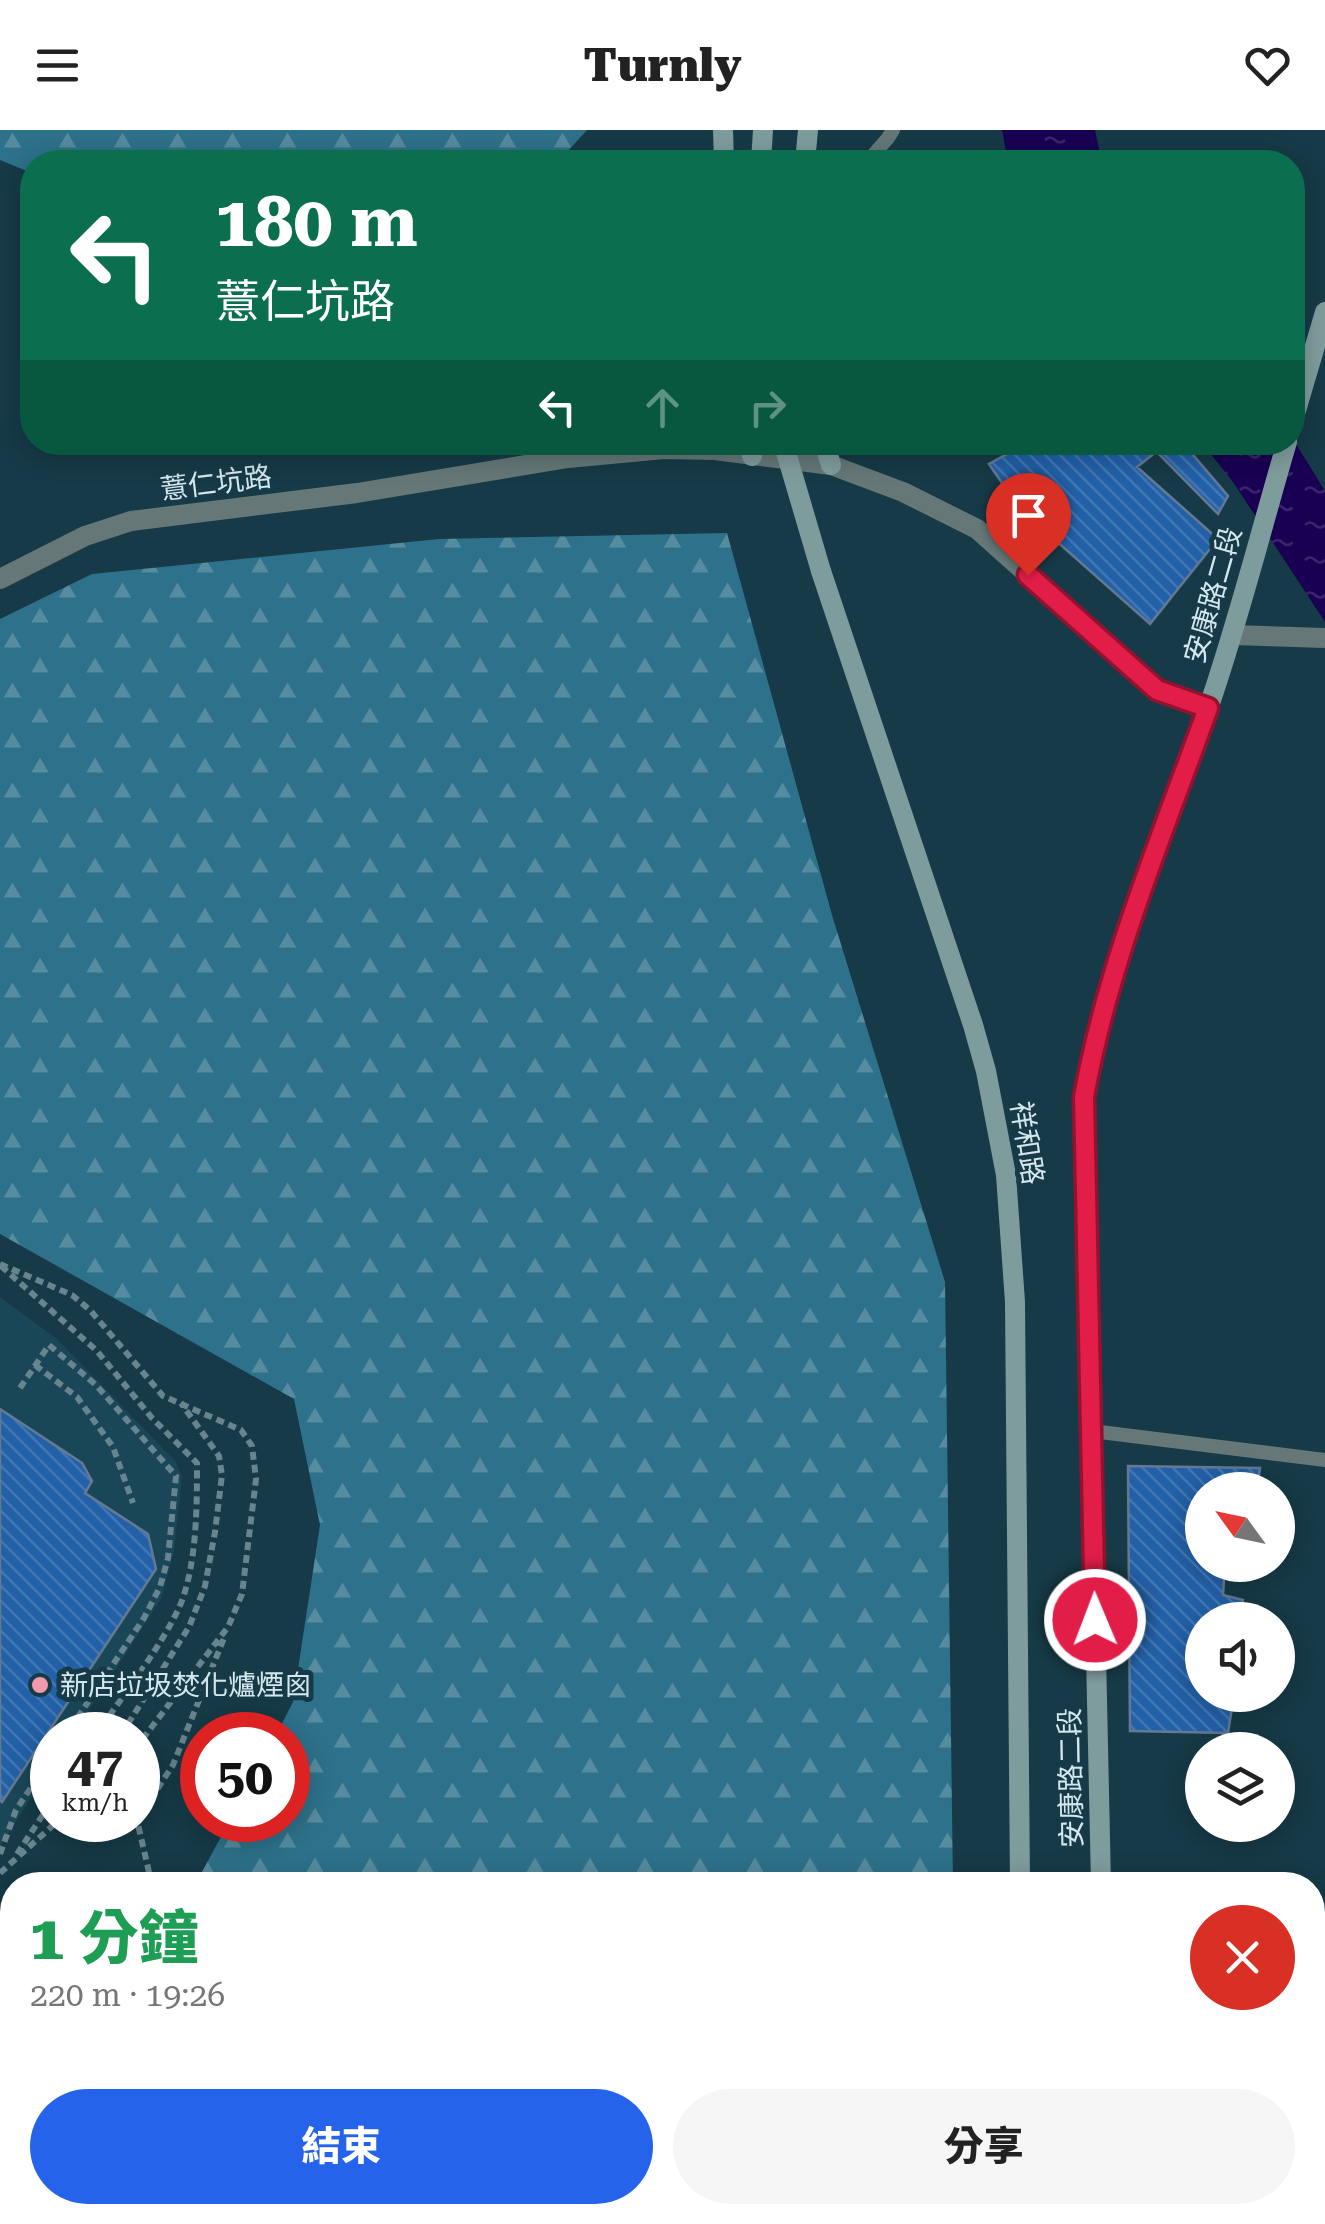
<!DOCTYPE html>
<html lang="zh-TW">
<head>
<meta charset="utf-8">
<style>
	:root { --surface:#fff; --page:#f6f6f6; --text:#222; --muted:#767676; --accent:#2563eb }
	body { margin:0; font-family:"Roboto Serif","Noto Sans TC",serif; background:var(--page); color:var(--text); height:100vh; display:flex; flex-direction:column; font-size:38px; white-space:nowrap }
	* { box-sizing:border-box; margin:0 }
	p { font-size:32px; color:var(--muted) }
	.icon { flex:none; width:55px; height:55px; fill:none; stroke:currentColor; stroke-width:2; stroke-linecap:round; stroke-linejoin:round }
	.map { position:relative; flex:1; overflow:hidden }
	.panel { position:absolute; left:0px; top:1742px; width:1325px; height:352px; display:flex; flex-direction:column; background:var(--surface); border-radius:40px 40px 0 0; box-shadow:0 5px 25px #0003 }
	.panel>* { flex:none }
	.guide { position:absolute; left:20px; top:20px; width:1285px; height:305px; border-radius:40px; box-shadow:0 5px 25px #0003; background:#0b6e4f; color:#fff; overflow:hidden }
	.needle { width:65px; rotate:303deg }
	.tools { position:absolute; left:1185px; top:1342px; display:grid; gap:20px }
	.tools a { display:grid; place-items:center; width:110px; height:110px; border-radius:50%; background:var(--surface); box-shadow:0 5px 25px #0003; font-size:50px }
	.speed { position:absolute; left:30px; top:1582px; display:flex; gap:20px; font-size:50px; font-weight:700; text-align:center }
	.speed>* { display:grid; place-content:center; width:130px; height:130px; border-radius:50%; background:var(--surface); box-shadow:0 5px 25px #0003; line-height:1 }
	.speed small { font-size:25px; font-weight:400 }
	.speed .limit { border:15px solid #d22; background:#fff; color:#111 }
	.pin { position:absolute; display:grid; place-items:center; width:85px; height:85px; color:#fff; margin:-102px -42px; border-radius:50% 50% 50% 0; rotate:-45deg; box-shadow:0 0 10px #0007 }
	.pin .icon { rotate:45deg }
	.me { position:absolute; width:110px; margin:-55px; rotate:359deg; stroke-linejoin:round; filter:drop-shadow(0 0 8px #0008) }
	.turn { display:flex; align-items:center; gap:35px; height:210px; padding:0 30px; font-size:45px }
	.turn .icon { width:130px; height:130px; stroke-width:2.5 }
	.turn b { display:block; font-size:70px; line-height:85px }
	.lanes { display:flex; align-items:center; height:95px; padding:0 30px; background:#0003; justify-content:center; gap:50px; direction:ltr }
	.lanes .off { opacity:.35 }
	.round { display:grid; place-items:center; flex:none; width:105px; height:105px; border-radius:52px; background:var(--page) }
	.summary { display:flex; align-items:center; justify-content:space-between; height:170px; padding:0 30px }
	h1 { font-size:60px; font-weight:800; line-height:75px; color:#1e9e55 }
	.cta { display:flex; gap:20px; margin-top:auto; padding:20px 30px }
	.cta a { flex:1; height:115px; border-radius:60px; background:var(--accent); color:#fff; font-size:40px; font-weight:800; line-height:115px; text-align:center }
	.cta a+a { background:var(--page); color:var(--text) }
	header { display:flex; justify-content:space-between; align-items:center; height:130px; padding:0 30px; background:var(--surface); font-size:45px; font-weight:800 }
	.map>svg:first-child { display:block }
	.built { fill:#194757 }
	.forest { fill:url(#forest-firs) }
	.water { fill:url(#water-ripples) }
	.building { fill:url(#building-back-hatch); stroke:#657993; stroke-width:2.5 }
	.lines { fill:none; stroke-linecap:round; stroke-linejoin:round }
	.path { stroke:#67848f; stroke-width:6; stroke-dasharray:8 5; stroke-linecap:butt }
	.lane { stroke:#657777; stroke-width:14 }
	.street { stroke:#657777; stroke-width:20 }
	.secondary { stroke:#7f9c9d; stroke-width:20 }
	.secondary-bridge { stroke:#7f9c9d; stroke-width:20 }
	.route-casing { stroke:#92132f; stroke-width:25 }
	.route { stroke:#e11d48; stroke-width:18 }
	.poi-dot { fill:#f39aaa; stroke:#163a47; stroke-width:4 }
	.labels { text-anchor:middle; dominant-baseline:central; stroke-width:10; stroke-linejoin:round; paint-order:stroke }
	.street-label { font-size:28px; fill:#d4e7ef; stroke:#163a47 }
	.poi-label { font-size:28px; fill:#d4e7ef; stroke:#163a47; text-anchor:start }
</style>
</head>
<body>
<header><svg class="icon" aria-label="menu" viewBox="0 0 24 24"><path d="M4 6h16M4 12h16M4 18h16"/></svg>Turnly<svg class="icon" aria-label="heart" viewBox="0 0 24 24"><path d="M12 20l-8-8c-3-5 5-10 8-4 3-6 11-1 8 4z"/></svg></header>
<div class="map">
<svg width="1325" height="2094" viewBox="0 0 1325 2094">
	<defs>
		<pattern id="forest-firs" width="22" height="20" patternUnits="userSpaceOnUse" patternTransform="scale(2.5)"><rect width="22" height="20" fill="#2e718a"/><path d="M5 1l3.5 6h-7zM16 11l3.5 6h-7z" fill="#558ca0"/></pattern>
		<pattern id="water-ripples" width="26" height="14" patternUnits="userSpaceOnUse" patternTransform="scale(2.5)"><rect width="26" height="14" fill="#190053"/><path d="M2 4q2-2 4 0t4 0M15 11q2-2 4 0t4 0" fill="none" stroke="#3a256c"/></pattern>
		<pattern id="building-back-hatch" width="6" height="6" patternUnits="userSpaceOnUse" patternTransform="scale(2.5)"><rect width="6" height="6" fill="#2260a7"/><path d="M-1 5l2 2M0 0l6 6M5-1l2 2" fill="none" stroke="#4177b3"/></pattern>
	</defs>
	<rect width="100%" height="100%" fill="#163a47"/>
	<path class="built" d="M0,1167L57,1209L176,1332L182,1347L174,1422L161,1469L73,1605H52V1636L0,1716Z
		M1312,1821H1325V2094H1164L1165,2083L1312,2082Z"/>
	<path class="forest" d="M0,0H587L558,32H183L141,27L139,32H32V43L0,30Z
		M727,403L832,785L945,1152L953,1755H195L230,1690H288V1605H276L293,1572L320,1395L294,1269L0,1104V489L92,444L439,409Z
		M12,1956V2082L934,2083L927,2094H0V1965Z"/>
	<path class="water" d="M1002,0H1095L1099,19L1109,32H1008Z
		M1293,309L1325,361V492L1233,352L1202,313L1292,312Z"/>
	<path class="building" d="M1029,312H1147L1156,322L1137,337L1218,409L1150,494L1019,378L989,334Z
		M1147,312H1182L1228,366L1218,384Z
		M0,1279L82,1333L92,1351L85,1363L148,1404L156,1439L2,1672L0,1670Z
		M1128,1336L1260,1338L1257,1360H1202V1435H1225L1223,1465L1243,1470L1238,1490H1202V1565H1234L1228,1603L1130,1601Z"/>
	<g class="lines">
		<path class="path" d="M0,1134L72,1165L90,1180L163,1266L241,1300L252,1316L256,1349L242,1464L228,1497L138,1615
			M1,1136L97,1221L152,1288L197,1333C197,1377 197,1439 178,1480C157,1523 123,1565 96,1605
			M35,1235L77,1267L113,1317L133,1373
			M20,1258L49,1215L96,1255L176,1346L168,1428L160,1457L144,1488L66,1605
			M121,1605L189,1497L205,1456L215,1402L222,1345L219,1326L181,1273
			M0,1724L16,1680L52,1626
			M17,1724L52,1671
			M0,1743L59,1690
			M152,1755L137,1690L173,1635L224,1508"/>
		<path class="lane" d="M867,32L888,8L893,0
			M1092,1301L1325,1330
			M1312,2058L1325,2060"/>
		<path class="street" d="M0,449L85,406L131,391L357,363L568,328L664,319L715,320L831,335L903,362L977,399L1157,560L1208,578
			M1233,505L1325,508"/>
		<path class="secondary" d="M723,0L724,32
			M761,32L763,0
			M805,32L808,0
			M1292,294L1325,182
			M750,312L752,326
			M824,312L831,335
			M821,441L973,895L986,941L1006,1045L1015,1172L1020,1755
			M1101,1755L1084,967C1108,831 1164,705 1209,576C1239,489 1261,400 1287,312
			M992,2094L996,2082
			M1097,2094L1099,2082"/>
		<path class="secondary-bridge" d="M783,312L821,441"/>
	</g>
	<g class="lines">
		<defs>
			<path id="route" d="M1028,445L1157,560L1208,578C1162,706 1108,833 1084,967L1095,1490"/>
		</defs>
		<use href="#route" class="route-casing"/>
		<use href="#route" class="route"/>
	</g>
	<circle class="poi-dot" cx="40" cy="1555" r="10"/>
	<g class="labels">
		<g class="street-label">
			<text transform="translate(216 353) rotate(-7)">薏仁坑路</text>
			<text transform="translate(1213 465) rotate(-74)">安康路二段</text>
			<text transform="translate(1027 1013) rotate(81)">祥和路</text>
			<text transform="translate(1071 1648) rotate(-91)">安康路二段</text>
		</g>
		<g class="poi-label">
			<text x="60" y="1555">新店垃圾焚化爐煙囪</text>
		</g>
	</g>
</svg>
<div class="tools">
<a><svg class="needle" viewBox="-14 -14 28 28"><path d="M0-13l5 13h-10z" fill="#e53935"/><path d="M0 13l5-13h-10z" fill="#767676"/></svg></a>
<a><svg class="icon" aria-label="sound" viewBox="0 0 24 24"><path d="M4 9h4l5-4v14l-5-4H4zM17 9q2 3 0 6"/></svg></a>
<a><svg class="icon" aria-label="layers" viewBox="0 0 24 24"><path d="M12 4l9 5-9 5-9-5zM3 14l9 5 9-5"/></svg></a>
</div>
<div class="speed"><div>47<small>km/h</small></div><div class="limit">50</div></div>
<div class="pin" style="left:1028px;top:445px;background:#d93025"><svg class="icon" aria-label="arrive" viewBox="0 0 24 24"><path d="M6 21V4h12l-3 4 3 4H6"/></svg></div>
<svg class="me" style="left:1095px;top:1490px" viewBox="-20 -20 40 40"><circle r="17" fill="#e11d48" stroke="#fff" stroke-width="3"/><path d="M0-11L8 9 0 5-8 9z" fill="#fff"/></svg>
<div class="guide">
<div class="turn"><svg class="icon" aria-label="left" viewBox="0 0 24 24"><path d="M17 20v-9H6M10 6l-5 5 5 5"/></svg><div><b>180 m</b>薏仁坑路</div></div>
<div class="lanes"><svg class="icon" aria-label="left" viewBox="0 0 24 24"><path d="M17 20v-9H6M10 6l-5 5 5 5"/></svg><svg class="icon off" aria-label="ahead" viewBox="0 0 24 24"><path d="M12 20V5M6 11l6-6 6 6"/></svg><svg class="icon off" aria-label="right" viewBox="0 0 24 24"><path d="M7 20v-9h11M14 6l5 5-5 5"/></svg></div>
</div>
<section class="panel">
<div class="summary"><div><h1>1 分鐘</h1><p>220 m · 19:26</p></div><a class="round" style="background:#d93025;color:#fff"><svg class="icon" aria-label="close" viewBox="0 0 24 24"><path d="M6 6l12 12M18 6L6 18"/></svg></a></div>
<div class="cta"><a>結束</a><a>分享</a></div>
</section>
</div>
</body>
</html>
